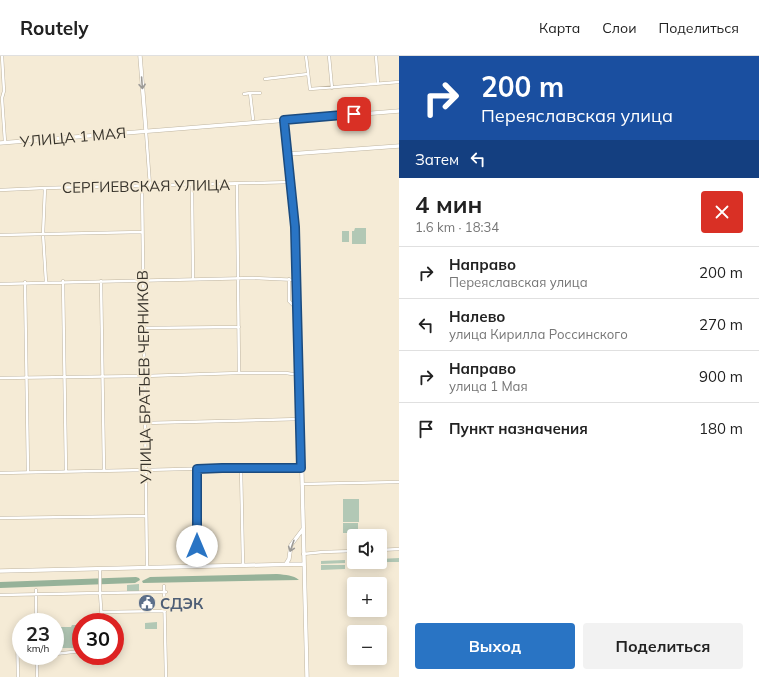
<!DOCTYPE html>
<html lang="ru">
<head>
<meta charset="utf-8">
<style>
	:root { --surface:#fff; --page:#f2f2f2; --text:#222; --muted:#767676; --line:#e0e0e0; --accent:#2974c4 }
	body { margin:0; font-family:Mulish,sans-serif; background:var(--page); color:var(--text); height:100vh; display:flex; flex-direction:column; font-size:15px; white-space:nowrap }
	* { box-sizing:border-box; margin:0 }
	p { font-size:13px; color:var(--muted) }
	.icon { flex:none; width:22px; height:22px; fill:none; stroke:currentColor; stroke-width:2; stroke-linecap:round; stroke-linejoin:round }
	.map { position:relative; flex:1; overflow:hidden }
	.sheet { display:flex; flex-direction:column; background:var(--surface); width:360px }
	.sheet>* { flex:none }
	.hud { background:#1a4fa0; color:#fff; overflow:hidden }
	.tools { position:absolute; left:347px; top:473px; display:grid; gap:8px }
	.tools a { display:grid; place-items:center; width:40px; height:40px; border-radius:4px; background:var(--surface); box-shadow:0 2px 10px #0003; font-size:20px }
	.speed { position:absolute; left:12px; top:557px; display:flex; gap:8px; font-size:20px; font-weight:700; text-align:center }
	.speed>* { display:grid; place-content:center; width:52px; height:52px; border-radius:50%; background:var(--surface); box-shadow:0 2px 10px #0003; line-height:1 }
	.speed small { font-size:10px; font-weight:400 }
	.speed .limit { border:6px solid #d22; background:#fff; color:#111 }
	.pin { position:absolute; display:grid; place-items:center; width:34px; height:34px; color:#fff; margin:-17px; border-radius:8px; box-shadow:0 2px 6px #0006 }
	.me { position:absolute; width:44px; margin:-22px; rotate:0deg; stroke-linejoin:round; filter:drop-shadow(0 0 3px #0008) }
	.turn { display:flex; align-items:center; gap:14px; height:84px; padding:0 16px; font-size:18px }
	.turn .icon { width:52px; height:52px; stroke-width:2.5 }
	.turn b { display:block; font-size:28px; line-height:34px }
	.then { display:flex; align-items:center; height:38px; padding:0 16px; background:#0003; gap:8px; font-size:15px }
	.round { display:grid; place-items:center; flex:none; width:42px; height:42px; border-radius:4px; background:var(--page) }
	.head { display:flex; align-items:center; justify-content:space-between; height:68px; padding:0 16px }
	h1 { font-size:24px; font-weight:700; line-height:30px }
	.primary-button { display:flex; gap:8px; margin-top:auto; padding:8px 16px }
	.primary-button a { flex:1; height:46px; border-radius:4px; background:var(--accent); color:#fff; font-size:16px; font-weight:700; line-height:46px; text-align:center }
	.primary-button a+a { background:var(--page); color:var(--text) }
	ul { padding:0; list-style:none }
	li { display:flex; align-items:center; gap:12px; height:52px; padding:0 16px; border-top:1px solid var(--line) }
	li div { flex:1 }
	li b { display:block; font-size:15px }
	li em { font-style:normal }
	header { display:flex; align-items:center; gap:24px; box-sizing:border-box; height:56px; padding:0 20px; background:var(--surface); border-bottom:1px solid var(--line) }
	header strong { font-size:19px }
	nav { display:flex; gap:22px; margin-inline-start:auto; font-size:14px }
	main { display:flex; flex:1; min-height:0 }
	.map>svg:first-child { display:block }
	.green { fill:#b2c8b5 }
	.forest { fill:#96b299 }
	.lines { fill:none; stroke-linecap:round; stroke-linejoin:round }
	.street-casing { stroke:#bfb5a1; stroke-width:3.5 }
	.secondary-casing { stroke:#bfb5a1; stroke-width:4.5 }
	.street { stroke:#fff; stroke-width:2.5 }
	.secondary { stroke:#fff; stroke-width:3.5 }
	.oneway { stroke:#9c9a96 }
	.route-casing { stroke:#1b4b7f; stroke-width:10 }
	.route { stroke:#2974c4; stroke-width:7 }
	.labels { text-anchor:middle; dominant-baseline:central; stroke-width:4; stroke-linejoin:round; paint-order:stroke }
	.street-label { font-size:15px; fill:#38342c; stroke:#f5ebd6 }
	.service-label { font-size:15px; font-weight:bold; fill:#4e5e75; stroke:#f5ebd6; text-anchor:start }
</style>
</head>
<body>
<header>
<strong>Routely</strong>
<nav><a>Карта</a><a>Слои</a><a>Поделиться</a></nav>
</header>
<main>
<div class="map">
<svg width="399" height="621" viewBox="0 0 399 621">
	<rect width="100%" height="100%" fill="#f5ebd6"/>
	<path class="green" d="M355,172H366V188H352V175H354Z
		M342,175H349V186H342Z
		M343,443H359V466H343Z
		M343,467H358V477H343Z
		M399,502V506C392,506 385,506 378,506H380V503Z
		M345,504V507L321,508V505Z
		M321,509H345V513L321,514Z
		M139,528V535H127V529Z
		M157,566V573H145V567Z
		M72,569H81V592H55V571H71Z"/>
	<path class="forest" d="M277,518C286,519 293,519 299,524L143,527L142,525L150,521Z
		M136,521L139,522L140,524L135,527L0,532V526Z"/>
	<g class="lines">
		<defs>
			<path id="street" d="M2,0L4,35L2,42L5,86
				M306,0L310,33L399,26
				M329,0L332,32
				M376,0L378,28
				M265,23L308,18
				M250,37H260
				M244,38L250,37L253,63
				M146,75L150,130
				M237,128L239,317
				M192,129L193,223
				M142,131L147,512
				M45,132L43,178L46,226
				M0,134L45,132L292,126
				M0,179L142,176
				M289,223V245L293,249H297
				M63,225L66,416
				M101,225L104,415
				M25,226L28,416
				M0,228L253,222L297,224
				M144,272L239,271
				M0,322L144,320L239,317H286L299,319
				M145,367L300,363
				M241,412L243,509
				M197,413V511
				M0,417L145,414L222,412H301
				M302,428L399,426
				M0,462L146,460
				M380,494L399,493
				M303,498L323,496L354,495
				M164,530L166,621
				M36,534V566
				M0,539L100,537V514
				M102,556L165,555
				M102,566L100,537L166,536
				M55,598L81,595
				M37,600V621
				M18,621L17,573L21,570"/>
			<path id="secondary" d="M140,0L146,75
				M284,64L292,126L296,180L307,621
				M0,87L399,55
				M289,98L399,90
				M286,508L289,503L291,489L303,473
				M0,515L303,508"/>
		</defs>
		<use href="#street" class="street-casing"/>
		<use href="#secondary" class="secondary-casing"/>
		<use href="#street" class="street"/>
		<use href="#secondary" class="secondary"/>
	</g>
	<defs><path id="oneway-shaft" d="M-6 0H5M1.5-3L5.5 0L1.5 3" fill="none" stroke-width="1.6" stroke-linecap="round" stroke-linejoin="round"/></defs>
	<g class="oneway">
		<use href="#oneway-shaft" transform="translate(142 27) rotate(86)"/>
		<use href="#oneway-shaft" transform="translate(292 490) rotate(109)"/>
	</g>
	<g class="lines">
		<defs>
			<path id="route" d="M197,490V413L222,412H301L295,171L284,64L354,58"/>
		</defs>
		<use href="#route" class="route-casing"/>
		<use href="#route" class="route"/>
	</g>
	<defs>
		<symbol id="civic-disc" viewBox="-11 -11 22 22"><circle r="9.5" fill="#5c6f8a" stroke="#f5ebd6"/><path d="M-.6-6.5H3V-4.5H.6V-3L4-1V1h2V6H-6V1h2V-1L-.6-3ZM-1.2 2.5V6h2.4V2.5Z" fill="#fff"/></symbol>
	</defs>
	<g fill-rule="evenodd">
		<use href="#civic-disc" x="137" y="537" width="20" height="20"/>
	</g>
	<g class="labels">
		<g class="street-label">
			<text transform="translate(73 81) rotate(-5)">УЛИЦА 1 МАЯ</text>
			<text transform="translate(146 130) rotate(-1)">СЕРГИЕВСКАЯ УЛИЦА</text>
			<text transform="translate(144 321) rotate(-91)">УЛИЦА БРАТЬЕВ ЧЕРНИКОВ</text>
		</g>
		<g class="service-label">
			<text x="160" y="547">СДЭК</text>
		</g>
	</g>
</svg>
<div class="tools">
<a><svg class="icon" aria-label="sound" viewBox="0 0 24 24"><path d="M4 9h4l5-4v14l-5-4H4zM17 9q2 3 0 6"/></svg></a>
<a>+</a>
<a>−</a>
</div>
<div class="speed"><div>23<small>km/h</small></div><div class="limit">30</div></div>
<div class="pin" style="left:354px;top:58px;background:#d93025"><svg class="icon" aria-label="arrive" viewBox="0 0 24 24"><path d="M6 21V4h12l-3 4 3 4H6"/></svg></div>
<svg class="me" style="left:197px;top:490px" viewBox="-20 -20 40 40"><circle r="19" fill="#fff"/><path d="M0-13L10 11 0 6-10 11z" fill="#2974c4"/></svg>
</div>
<section class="sheet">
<div class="hud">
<div class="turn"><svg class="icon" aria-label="right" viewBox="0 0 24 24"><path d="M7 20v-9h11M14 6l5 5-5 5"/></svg><div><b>200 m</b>Переяславская улица</div></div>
<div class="then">Затем<svg class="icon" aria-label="left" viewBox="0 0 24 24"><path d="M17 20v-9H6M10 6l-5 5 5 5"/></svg></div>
</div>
<div class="head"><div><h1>4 мин</h1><p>1.6 km · 18:34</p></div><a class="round" style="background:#d93025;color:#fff"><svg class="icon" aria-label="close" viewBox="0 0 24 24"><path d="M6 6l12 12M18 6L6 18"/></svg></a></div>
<ul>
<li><svg class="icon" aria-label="right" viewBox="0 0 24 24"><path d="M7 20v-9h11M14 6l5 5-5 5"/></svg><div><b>Направо</b><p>Переяславская улица</p></div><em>200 m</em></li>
<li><svg class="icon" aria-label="left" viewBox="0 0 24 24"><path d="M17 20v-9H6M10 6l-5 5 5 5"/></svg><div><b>Налево</b><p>улица Кирилла Россинского</p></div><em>270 m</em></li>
<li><svg class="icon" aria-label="right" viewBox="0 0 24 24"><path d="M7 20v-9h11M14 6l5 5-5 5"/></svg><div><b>Направо</b><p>улица 1 Мая</p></div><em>900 m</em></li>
<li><svg class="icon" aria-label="arrive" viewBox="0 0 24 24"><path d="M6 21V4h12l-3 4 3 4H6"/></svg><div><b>Пункт назначения</b></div><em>180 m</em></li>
</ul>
<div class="primary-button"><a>Выход</a><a>Поделиться</a></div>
</section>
</main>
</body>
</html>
